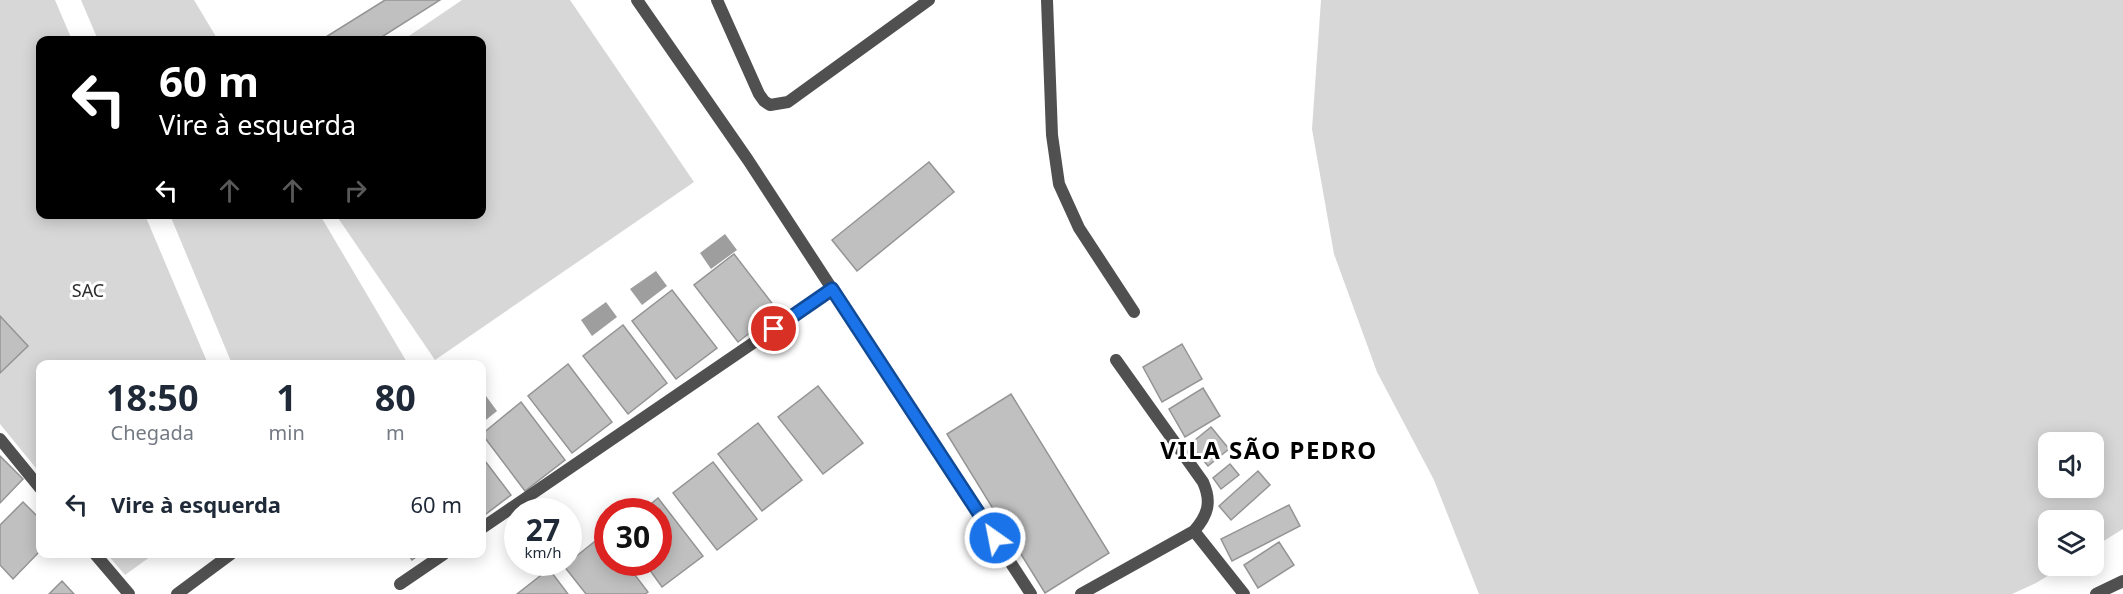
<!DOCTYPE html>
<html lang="pt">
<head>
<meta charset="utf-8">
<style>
	:root { --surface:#fff; --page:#f6f6f7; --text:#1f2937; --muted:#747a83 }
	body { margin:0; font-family:"Noto Sans",sans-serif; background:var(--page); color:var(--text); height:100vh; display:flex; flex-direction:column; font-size:22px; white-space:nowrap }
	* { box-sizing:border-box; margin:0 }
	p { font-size:20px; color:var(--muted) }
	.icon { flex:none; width:33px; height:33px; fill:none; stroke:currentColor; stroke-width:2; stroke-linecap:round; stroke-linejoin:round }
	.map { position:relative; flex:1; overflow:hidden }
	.panel { position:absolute; left:36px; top:360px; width:450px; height:198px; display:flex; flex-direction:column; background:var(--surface); border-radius:12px; box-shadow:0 3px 15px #0003 }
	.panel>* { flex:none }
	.banner { position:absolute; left:36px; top:36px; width:450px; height:183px; border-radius:12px; box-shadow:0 3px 15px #0003; background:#000; color:#fff; overflow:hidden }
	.buttons { position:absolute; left:2038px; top:432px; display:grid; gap:12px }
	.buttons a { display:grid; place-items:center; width:66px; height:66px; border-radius:12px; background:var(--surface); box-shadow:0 3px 15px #0003; font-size:30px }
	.speed { position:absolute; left:504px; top:498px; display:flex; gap:12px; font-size:30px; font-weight:700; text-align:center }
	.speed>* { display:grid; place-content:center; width:78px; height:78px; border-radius:50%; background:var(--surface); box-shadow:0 3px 15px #0003; line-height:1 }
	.speed small { font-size:15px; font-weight:400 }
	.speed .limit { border:9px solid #d22; background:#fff; color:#111 }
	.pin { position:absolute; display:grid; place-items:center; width:51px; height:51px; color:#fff; margin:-26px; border:3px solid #fff; border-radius:50%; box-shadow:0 2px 6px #0007 }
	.me { position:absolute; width:66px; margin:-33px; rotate:327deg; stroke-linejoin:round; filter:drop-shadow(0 0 4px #0008) }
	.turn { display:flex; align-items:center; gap:21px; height:126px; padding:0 24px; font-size:27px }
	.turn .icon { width:78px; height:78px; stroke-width:2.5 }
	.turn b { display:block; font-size:42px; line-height:51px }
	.lanes { display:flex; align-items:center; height:57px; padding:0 24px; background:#0003; justify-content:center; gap:30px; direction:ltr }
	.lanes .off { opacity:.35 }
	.eta { display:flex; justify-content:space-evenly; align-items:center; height:102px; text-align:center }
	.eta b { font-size:36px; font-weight:700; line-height:42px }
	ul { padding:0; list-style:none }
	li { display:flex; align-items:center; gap:18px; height:84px; padding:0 24px }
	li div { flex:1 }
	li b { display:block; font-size:22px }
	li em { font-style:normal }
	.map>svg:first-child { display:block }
	.green { fill:#d7d7d7; fill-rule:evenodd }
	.water { fill:#9e9e9e }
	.building { fill:#c0c0c0; stroke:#949494; stroke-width:1.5 }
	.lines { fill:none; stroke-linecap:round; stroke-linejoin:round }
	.service { stroke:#505050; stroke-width:12 }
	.minor { stroke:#505050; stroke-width:12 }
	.route-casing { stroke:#114b97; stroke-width:15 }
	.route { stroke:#1a73e8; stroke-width:10 }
	.labels { text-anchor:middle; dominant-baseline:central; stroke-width:6; stroke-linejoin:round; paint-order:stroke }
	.park-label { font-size:18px; fill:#2e2e2e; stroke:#fff }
	.district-label { font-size:24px; font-weight:bold; letter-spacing:1.5px; fill:#000; stroke:#fff }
</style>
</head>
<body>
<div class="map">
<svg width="2123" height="594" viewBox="0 0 2123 594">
	<rect width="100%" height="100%" fill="#fff"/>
	<path class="green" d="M0,0H55L72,40H40V214L145,215L208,364H40V473L0,424Z
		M81,0H194L218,40H98Z
		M462,0H570L694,182L435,360L336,215L482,214V40H403Z
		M1321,0H2123V529L2094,547V520H2049V566H2064L2036,583L2012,594H1479L1434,480L1377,372L1334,254L1312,129ZM2094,442V488H2049V442Z
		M170,215H320L408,364H232Z
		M107,554H154L125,575Z"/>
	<path class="water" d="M725,234L737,250L711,269L700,253Z
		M656,271L667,286L642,305L630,289Z
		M606,302L617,317L592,336L581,320Z
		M486,396L497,411L482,423V399Z"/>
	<path class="building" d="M385,0H440L377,40H321Z
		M929,162L954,192L857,271L832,240Z
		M734,254L778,311L738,342L694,285Z
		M672,290L717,348L676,379L632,321Z
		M0,316L28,346L0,373Z
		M623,325L667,383L628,414L583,356Z
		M1182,344L1202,379L1162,402L1143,367Z
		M568,364L612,422L572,453L528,396Z
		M818,386L863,443L823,474L778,417Z
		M1203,388L1220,416L1185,437L1169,409Z
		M1011,394L1109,553L1045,593L947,434Z
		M521,402L565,460L525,491L482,434Z
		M758,423L802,480L762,511L718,454Z
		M1211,427L1229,449L1208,466L1190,444Z
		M0,456L23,479L0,503Z
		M482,457L511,495L482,517Z
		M713,462L757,519L717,550L673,493Z
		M1230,464L1239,475L1221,489L1213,478Z
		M1258,471L1270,485L1231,520L1219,506Z
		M658,498L703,556L662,587L644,562H658V512H641Z
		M23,502L40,519V551L13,579L0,565V525Z
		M1289,505L1300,526L1232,561L1221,539Z
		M604,534L608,539V562H625L648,592L645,594H586L564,566Z
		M1279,542L1294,565L1258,588L1244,565Z
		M408,554H420L412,560Z
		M549,569L568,594H517Z
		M62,581L74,594H49Z"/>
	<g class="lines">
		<path class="service" d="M717,0L759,94L764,101L770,105L788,102L929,0
			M1047,0L1052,135L1059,184L1079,228L1134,312"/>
		<path class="minor" d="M637,0L748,160L1031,594
			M1116,360L1203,482C1212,502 1208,515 1194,531
			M0,439L40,488
			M482,528L832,289
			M95,554L129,594
			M400,584L444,554
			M177,594L231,554
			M1081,594L1194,531L1244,594
			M2096,594L2123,581"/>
	</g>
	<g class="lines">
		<defs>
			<path id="route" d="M774,329L832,289L995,538"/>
		</defs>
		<use href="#route" class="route-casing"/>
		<use href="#route" class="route"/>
	</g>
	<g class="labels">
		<g class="park-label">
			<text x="88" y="290">SAC</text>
		</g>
		<g class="district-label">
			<text x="1269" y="449">VILA SÃO PEDRO</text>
		</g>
	</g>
</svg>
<div class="buttons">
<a><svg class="icon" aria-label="sound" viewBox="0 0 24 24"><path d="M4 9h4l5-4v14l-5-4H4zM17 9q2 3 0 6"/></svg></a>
<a><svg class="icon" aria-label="layers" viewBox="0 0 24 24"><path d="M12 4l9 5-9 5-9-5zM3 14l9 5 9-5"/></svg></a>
</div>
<div class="speed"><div>27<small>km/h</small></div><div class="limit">30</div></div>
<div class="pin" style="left:774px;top:329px;background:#d93025"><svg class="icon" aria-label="arrive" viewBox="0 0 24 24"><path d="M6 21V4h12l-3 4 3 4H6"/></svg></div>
<svg class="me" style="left:995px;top:538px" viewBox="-20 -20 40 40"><circle r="17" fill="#1a73e8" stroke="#fff" stroke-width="3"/><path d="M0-11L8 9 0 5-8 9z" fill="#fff"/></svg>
<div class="banner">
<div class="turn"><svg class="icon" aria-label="left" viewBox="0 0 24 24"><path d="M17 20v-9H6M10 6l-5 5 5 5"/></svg><div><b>60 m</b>Vire à esquerda</div></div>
<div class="lanes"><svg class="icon" aria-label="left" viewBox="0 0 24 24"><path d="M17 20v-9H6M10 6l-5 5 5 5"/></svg><svg class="icon off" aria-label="ahead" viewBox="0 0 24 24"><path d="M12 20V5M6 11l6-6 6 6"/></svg><svg class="icon off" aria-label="ahead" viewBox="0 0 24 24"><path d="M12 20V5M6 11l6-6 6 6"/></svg><svg class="icon off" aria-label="right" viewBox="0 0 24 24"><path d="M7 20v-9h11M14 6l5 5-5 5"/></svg></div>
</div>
<section class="panel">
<div class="eta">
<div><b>18:50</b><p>Chegada</p></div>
<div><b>1</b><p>min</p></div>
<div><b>80</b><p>m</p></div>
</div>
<ul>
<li><svg class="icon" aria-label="left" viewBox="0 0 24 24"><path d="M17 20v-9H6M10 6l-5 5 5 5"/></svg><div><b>Vire à esquerda</b></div><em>60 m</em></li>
</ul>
</section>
</div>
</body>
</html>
